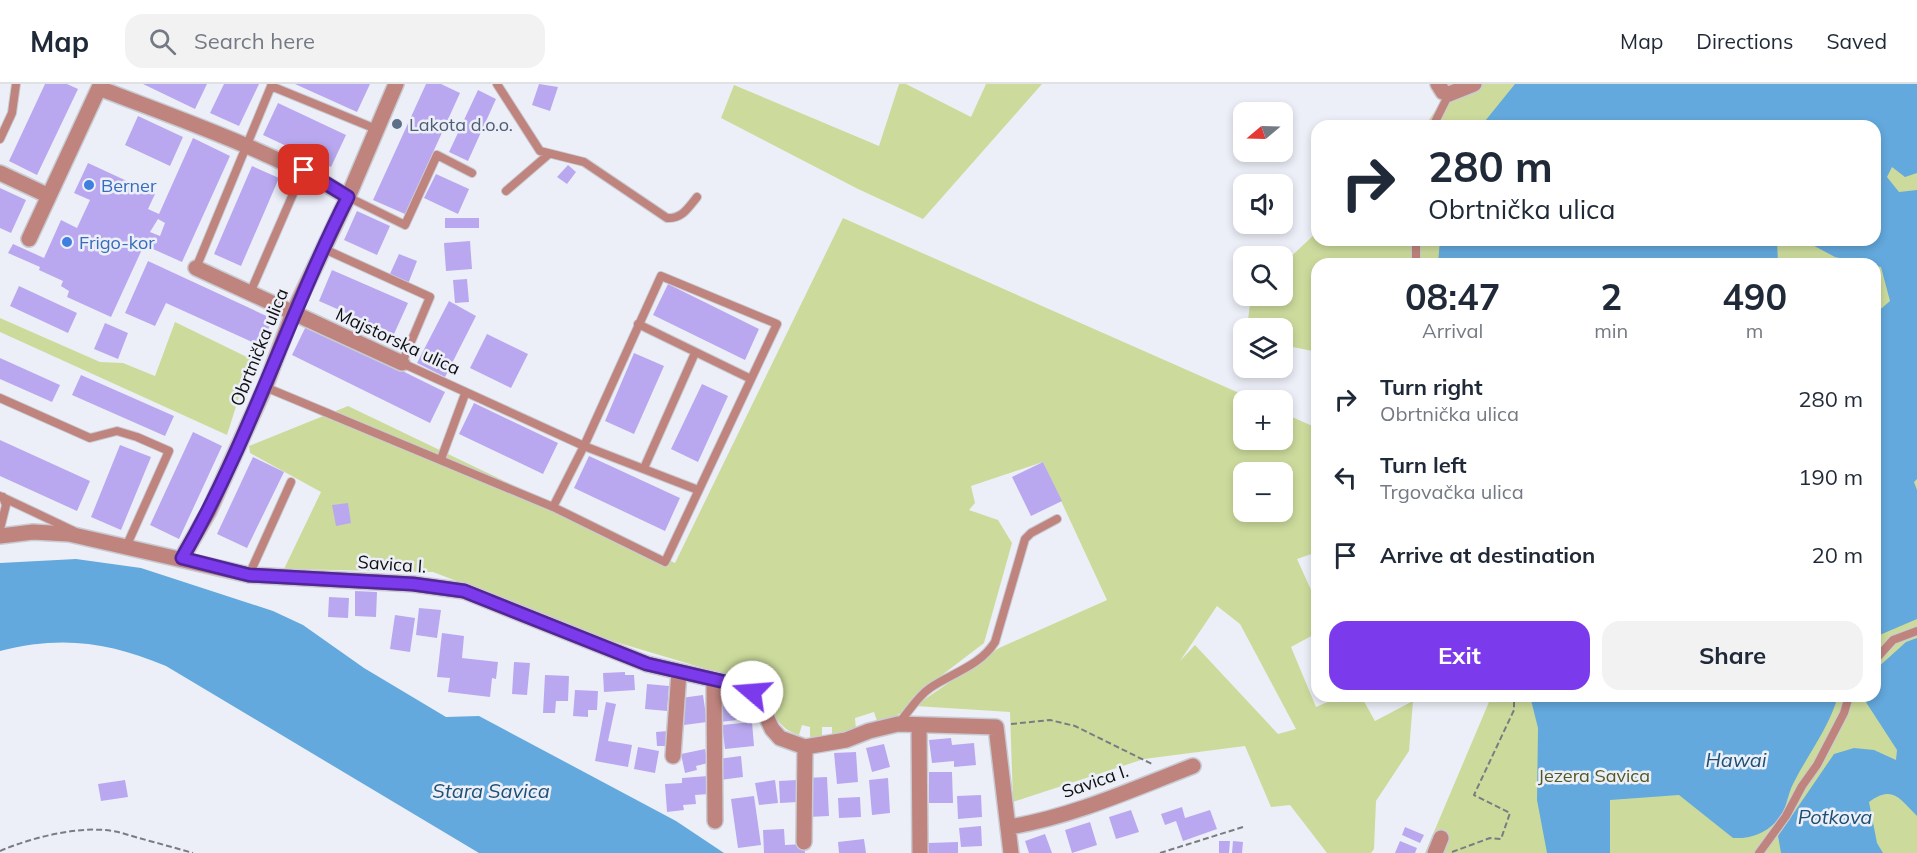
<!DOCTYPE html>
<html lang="en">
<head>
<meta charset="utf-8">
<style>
	:root { --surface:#fff; --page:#f2f2f3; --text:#1f2937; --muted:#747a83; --line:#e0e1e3; --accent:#7c3aed }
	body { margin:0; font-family:Mulish,sans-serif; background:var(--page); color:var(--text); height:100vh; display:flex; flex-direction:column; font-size:22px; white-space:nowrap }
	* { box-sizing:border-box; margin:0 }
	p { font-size:20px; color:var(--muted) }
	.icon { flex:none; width:33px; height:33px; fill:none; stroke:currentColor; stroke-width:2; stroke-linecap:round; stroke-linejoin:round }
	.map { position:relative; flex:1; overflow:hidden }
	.panel { position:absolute; left:1311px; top:174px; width:570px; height:444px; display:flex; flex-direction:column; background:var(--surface); border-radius:18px; box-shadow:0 3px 9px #0003 }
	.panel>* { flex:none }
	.guide { position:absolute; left:1311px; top:36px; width:570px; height:126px; border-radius:18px; box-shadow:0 3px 9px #0003; background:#fff; color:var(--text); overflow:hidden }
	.needle { width:39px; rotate:251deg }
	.fabs { position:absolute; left:1233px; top:18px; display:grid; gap:12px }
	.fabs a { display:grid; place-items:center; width:60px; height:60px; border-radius:12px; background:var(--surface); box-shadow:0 3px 9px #0003; font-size:30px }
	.pin { position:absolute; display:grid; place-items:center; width:51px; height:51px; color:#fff; margin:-26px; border-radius:12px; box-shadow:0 3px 9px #0006 }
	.me { position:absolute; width:66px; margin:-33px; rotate:288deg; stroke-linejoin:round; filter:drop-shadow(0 0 4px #0008) }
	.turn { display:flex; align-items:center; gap:21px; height:126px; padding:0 18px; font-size:27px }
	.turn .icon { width:78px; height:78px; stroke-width:2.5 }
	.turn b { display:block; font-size:42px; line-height:51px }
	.eta { display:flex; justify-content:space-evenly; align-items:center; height:102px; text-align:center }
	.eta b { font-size:36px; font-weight:700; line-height:42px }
	.action { display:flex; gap:12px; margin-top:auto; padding:12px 18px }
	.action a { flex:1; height:69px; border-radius:18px; background:var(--accent); color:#fff; font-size:24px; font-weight:700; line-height:69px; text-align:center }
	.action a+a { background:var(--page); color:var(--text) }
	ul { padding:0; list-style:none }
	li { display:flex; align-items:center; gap:18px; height:78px; padding:0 18px }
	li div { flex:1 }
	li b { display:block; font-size:22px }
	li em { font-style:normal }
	header { display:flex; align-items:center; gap:36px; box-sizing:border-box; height:84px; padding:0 30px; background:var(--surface); border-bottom:2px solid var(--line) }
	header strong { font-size:28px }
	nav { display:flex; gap:33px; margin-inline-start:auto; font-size:21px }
	.search { width:420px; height:54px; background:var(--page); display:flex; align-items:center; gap:15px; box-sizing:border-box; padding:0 21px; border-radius:18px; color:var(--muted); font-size:22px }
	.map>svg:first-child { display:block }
	.green { fill:#ccdb9c; fill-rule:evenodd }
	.water { fill:#63a9dd }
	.building { fill:#b9a8f0; fill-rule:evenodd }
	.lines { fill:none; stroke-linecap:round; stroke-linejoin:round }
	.lane-casing { stroke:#c9cbd3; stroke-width:10 }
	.street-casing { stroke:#c9cbd3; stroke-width:18 }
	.path { stroke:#7b7c82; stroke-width:2; stroke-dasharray:6 3; stroke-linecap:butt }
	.lane { stroke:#bf847e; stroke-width:8 }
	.street { stroke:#bf847e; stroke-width:15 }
	.route-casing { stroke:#51269a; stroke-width:15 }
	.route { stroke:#7c3aed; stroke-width:10 }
	.service-dot { fill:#5c6f8a; stroke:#edeff8; stroke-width:2 }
	.shop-dot { fill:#3f7fe0; stroke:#edeff8; stroke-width:2 }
	.labels { text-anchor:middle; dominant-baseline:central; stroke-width:5; stroke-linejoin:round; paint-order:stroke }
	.service-label { font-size:18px; fill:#4e5e75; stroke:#edeff8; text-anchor:start }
	.shop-label { font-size:18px; fill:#366cbe; stroke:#edeff8; text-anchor:start }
	.street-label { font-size:18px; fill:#0f1012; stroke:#edeff8 }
	.park-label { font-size:18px; fill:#4e5921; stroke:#edeff8 }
	.water-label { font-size:20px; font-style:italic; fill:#1d5174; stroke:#edeff8 }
</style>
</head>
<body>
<header>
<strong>Map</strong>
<div class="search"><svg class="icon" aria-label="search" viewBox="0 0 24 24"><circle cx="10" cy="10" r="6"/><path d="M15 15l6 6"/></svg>Search here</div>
<nav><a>Map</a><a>Directions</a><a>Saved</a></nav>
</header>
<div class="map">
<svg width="1917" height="769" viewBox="0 0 1917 769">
	<rect width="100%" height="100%" fill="#edeff8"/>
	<path class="green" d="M899,0H906L971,33L986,0H1042L923,135L858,105L721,34L734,1L879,62Z
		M1457,0H1917V769H1425L1489,618L1488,612H1875V180H1317V268L1283,261L1282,244H1247L1251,212H1282L1283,180L1317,148V156H1875V42H1425L1448,7Z
		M843,134L1255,316H1244V356H1282L1283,329L1317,344V468L1297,475L1317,519V549L1291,563L1316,623L1341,612H1361L1375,637L1413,617L1409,667L1376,717L1374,765L1371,769H1327L1290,721L1271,723L1245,662L1144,675L1013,718L1010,628L915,622L999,564L1107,516L1043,378L971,402L975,419L969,426L998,436L1012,459L984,559L916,611L906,626L894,633L877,637L874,628L855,634L856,645L832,653V643H822V654H810V643L802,641L799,651C772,644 770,614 750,598L609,556L433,488L284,485L321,408L250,369L249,362L348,322L675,479ZM1244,388H1282V428H1244ZM1217,522L1240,540L1296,645L1278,650L1195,561L1180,577Z
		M0,234L100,278L123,279L155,292L175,238L251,275L227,351L0,248Z"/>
	<path class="water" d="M1515,0H1917V89L1905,93L1892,83L1887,93L1899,108L1917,106V395L1914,398L1917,406V535L1875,553V230L1890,217L1881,183L1835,173L1805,157L1795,156H1875V42H1481Z
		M1440,156H1777L1778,180H1438Z
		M76,475L141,484L273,527L303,541L364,584L446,633L479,632L676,737L724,769H479L166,582C109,558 61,551 0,567V479Z
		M1917,554V732C1899,714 1893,701 1869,718L1877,759L1883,769H1781L1778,752L1834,670L1854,664L1874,666L1896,676L1897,666L1862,612H1875V586L1906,558Z
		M1530,612H1838C1829,644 1808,670 1793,700C1787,712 1786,729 1776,738C1764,750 1749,755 1733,754L1679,711L1610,716V769H1547L1537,716L1538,644Z"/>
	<path class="building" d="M45,0H67L78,5L37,91L9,77Z
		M143,0H207L195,25Z
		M224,0H259L239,42L210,29Z
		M295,0H370L357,28Z
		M426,0H441L460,9L405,130L373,116Z
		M539,0L558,3L550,27L532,21Z
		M478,6L496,15L468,77L449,68Z
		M278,19L346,51L331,83L263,51Z
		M138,32L183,53L170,82L125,61Z
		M193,54L230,72L182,178L144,161L111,233L67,213L69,207L61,202L63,197L39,186L40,183L8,169L13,160L44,174L61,136L77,144L90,116L74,109L88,79L155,110L148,125L159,130ZM158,135L165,139L160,152L150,148Z
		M568,81L576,88L567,100L557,93Z
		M252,82L279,94L241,182L214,170Z
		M436,90L469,105L458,130L424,114Z
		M0,104L26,116L11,149L0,144Z
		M357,127L390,142L377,171L344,156Z
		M445,134H479V144H445Z
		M470,157L472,185L446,187L444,159Z
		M399,170L417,177L408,200L389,192Z
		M148,177L273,235L261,262L166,219L155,242L125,229Z
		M332,186L408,219L394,250L319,217Z
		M467,195L469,218L455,219L453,196Z
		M668,200L759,245L745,276L653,231Z
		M19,202L77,229L68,249L10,222Z
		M449,217L476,232L445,293L417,279Z
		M105,239L128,249L118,275L94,265Z
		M307,240L445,308L430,339L292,271Z
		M487,250L528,270L511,304L470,284Z
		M634,269L664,282L634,350L605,337Z
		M0,274L60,301L52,318L0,295Z
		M81,291L174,332L165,352L72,311Z
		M702,300L728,312L698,378L671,365Z
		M474,319L558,359L543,390L459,350Z
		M193,348L222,362L179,455L150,441Z
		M0,356L90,397L77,427L0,392Z
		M120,361L151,373L121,446L91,433Z
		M589,372L680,414L665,447L574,404Z
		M253,373L284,388L247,464L217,450Z
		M1043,378L1062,417L1031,432L1012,393Z
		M348,419L351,439L336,442L332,421Z
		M355,507L377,508L376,533L355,532Z
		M329,513L349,514L348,534L328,533Z
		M419,524L441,526L437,554L416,551Z
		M395,531L415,534L410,568L390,565Z
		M442,549L464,552L462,574L498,578L496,595L492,594L490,613L448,608L450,594L437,593Z
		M514,578L530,579L527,611L512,610Z
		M625,588V591H634L635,606L604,608L603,589Z
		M545,591L569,592L568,617H556L555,629H543Z
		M647,600L669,602L667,627L645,625Z
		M575,606L598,607L597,626H588V633L573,632Z
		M703,611L707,638L684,641L681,614Z
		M735,616L737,636L720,638L717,618Z
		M606,618L616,620L608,657L632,661L628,683L595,677Z
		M752,638L754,662L725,665L722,641Z
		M668,647L669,662H657L656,648Z
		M951,654L952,661L974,659L976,681L954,683V677L932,679L929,656Z
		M884,660L890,683L872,688L866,664Z
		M638,663L659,667L655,689L634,685Z
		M705,665L708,679L696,682L697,686L685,689L681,670Z
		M856,668L858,698L837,700L834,669Z
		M741,672L743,693L720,696L718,675Z
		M929,688H952L953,719H929Z
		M708,692L709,710L695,711L696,720L683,721L684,726L667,728L665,700L682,699V694Z
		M827,693L829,732L808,733L806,694Z
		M888,694L890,729L872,731L869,696Z
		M125,696L128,713L101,717L98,700Z
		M775,696L778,719L759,721L755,699Z
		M797,696L798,718L780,719L779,697Z
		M981,711L982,733L958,735L957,712Z
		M754,712L761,761L738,764L731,715Z
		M860,713L861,733L839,734L838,714Z
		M1182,723L1185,734L1210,726L1217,745L1183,757L1176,737L1165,741L1161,730Z
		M1131,726L1139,748L1116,755L1109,733Z
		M1090,738L1097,761L1072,769L1065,746Z
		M981,742L982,762L961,763L959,744Z
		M1405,743L1424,751L1420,759L1402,751Z
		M784,745L785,761L804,760L805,769H764L763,746Z
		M1045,750L1052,769H1029L1025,757Z
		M864,755L866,769H839L838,758Z
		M1219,757H1230L1229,769H1219Z
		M1233,757L1243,758L1242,769H1232Z
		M1400,757L1417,764L1415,769H1395Z
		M958,758V769H928V759Z"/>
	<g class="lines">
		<defs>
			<path id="lane" d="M497,0L540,67L584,78L667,134C682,135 688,124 697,113
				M271,2L376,45
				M1433,42L1449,10
				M0,55L12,29L16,0
				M506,107L549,70
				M348,113L405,141L437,71L472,89
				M322,164L430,213L402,279L584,362L698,406
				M1416,180V156
				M196,184L272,0
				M250,209L303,87
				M638,240L751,295
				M265,303L553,423L665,478L777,240L661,192L584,362L553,423
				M0,314L90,354L117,347L137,353L169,367L126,463
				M441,375L465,310
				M644,384L695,269
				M0,412L74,447
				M0,445L6,421L3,413
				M249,491L291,398
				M1875,576L1893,556L1917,547
				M899,639C909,627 918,612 930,604C952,589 980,582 995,558L1025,455L1031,449L1057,435
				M1759,769L1786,732L1802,702L1817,681L1844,629L1849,612"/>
			<path id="street" d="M1438,0L1443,8L1449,10L1474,0
				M0,89L49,112
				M29,155L99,4C184,37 270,66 348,113
				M196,184L402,279
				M0,452L33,448L69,450L249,491L413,500L464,507L647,580L742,602L757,612L772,645L780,654L805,663L846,656L869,647L898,640L996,643L1011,769
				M182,474L209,427L265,303L293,229L348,113L396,0
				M714,596L715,737
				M919,643L920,769
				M673,672L679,588
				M1009,743C1072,733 1133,705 1193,682
				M804,758L805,663
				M1435,769L1441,754"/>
		</defs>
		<use href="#lane" class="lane-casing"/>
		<use href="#street" class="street-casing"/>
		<path class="path" d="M1011,640L1050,636L1075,642L1154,681
			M0,767C33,753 86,739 122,749C145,756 169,762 193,769
			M1452,768L1490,754L1501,755L1510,729L1474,711L1514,626V612
			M1160,769L1243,743"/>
		<use href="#lane" class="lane"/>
		<use href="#street" class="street"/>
	</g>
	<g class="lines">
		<defs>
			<path id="route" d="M304,86L348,113C288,231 249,359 182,474L249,491L413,500L464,507L647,580L742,602L752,608"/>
		</defs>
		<use href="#route" class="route-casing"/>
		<use href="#route" class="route"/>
	</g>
	<circle class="service-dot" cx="397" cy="40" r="6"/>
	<g class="shop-dot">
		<circle cx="89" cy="101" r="6"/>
		<circle cx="67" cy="158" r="6"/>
	</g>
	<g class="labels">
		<g class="service-label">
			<text x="409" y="40">Lakota d.o.o.</text>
		</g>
		<g class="shop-label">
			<text x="101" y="101">Berner</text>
			<text x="79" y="158">Frigo-kor</text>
		</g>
		<g class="street-label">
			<text transform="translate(398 257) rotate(25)">Majstorska ulica</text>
			<text transform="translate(259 263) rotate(-68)">Obrtnička ulica</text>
			<text transform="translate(392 480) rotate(4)">Savica I.</text>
			<text transform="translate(1095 697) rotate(-19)">Savica I.</text>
		</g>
		<g class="park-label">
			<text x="1594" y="691">Jezera Savica</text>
		</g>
		<g class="water-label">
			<text x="1736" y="675">Hawai</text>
			<text x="491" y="706">Stara Savica</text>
			<text x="1835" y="732">Potkova</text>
		</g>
	</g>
</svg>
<div class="fabs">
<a><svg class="needle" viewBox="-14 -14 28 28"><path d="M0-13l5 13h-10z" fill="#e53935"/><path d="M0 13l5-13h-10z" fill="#747a83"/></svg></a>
<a><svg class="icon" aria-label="sound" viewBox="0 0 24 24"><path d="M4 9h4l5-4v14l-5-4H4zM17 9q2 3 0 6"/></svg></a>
<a><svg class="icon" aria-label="search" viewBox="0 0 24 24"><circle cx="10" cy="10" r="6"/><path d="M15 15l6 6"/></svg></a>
<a><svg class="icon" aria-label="layers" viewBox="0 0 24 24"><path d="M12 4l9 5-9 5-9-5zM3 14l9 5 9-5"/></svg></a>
<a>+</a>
<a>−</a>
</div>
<div class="pin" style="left:304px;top:86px;background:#d93025"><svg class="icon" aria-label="arrive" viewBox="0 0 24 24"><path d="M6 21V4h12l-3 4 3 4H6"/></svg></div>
<svg class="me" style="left:752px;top:608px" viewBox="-20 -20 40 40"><circle r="19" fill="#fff"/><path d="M0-13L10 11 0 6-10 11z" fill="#7c3aed"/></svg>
<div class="guide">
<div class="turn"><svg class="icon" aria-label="right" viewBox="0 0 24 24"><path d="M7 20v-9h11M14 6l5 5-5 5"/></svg><div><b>280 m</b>Obrtnička ulica</div></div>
</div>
<section class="panel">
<div class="eta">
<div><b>08:47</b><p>Arrival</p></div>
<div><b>2</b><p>min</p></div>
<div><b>490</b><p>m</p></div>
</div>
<ul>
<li><svg class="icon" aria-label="right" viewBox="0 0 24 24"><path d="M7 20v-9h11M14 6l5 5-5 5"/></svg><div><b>Turn right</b><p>Obrtnička ulica</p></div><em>280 m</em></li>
<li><svg class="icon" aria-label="left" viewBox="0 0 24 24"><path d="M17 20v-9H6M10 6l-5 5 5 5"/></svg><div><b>Turn left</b><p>Trgovačka ulica</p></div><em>190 m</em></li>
<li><svg class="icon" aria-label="arrive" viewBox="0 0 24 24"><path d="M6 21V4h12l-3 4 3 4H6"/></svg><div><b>Arrive at destination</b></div><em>20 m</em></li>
</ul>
<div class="action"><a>Exit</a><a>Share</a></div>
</section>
</div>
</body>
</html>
